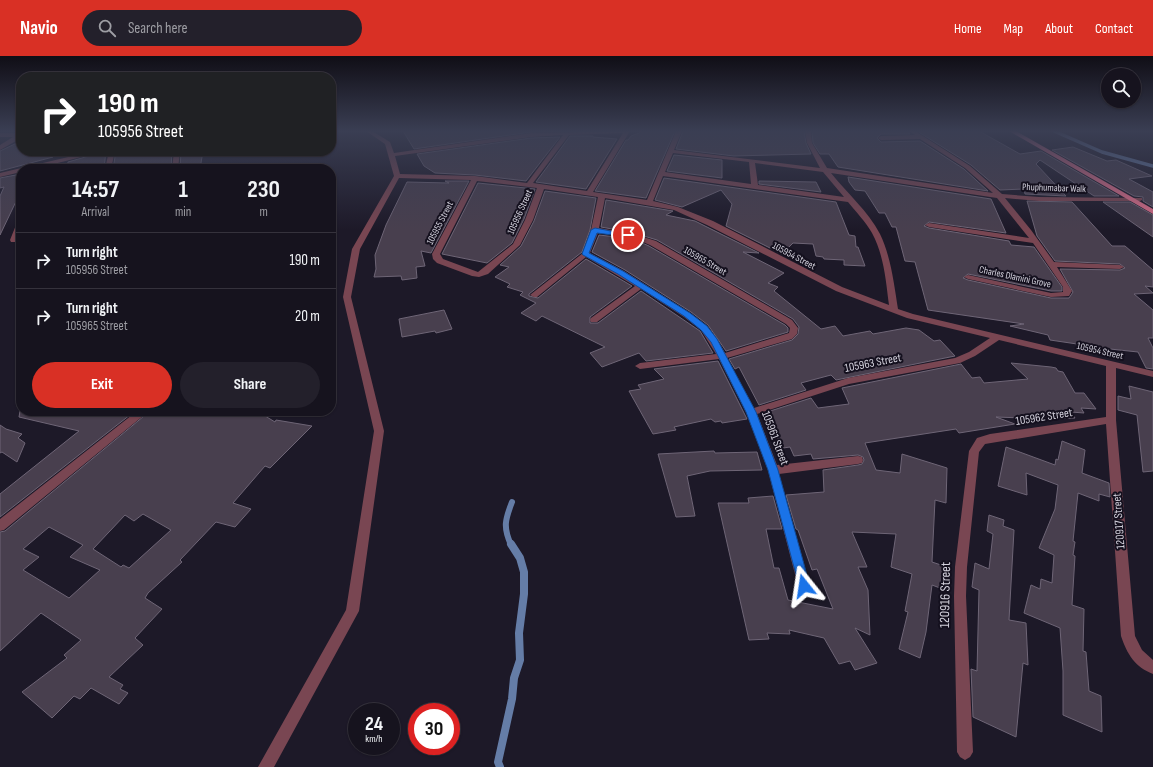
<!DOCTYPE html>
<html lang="en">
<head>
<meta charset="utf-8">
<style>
	:root { --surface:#16131e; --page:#23202b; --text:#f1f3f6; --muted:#9e9ea4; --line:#35323c; --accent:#d93025 }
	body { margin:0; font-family:"Sofia Sans Condensed",sans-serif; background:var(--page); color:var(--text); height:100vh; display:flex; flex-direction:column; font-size:15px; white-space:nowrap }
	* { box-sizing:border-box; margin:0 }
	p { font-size:13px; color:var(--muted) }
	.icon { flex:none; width:22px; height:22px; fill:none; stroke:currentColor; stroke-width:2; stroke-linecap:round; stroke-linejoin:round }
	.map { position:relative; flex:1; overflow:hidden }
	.drawer { position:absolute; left:16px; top:108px; width:320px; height:252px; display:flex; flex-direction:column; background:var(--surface); border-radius:16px; box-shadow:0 1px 3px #0004,0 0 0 1px var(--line) }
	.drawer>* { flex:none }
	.banner { position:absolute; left:16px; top:16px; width:320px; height:84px; border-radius:16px; box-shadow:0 1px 3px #0004,0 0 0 1px var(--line); background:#202124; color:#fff; overflow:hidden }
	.fabs { position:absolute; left:1101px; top:12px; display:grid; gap:8px }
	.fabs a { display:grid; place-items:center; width:40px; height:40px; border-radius:50%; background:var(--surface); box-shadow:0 1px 3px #0004,0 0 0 1px var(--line); font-size:20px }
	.speed { position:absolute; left:348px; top:647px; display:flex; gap:8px; font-size:20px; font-weight:700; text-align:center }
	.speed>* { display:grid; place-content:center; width:52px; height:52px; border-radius:50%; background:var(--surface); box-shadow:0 1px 3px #0004,0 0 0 1px var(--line); line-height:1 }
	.speed small { font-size:10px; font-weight:400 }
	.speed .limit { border:6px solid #d22; background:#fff; color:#111 }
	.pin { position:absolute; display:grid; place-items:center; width:34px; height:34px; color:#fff; margin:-17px; border:2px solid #fff; border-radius:50%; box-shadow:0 1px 4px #0007 }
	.me { position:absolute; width:44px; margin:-22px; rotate:345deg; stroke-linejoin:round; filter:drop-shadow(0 0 3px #0008) }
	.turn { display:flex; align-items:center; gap:14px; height:84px; padding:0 16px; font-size:18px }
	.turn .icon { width:52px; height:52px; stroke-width:2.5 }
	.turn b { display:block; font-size:28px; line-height:34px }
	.eta { display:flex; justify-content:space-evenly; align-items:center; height:68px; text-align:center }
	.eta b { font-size:24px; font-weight:700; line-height:28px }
	.primary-button { display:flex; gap:8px; margin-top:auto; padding:8px 16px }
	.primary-button a { flex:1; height:46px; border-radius:24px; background:var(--accent); color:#fff; font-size:16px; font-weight:700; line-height:46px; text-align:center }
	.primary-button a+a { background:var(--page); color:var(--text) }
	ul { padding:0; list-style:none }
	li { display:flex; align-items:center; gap:12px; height:56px; padding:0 16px; border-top:1px solid var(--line) }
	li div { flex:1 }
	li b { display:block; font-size:15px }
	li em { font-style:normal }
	header { display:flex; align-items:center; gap:24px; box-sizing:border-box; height:56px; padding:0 20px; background:var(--accent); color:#fff }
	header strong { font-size:19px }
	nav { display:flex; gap:22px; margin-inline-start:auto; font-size:14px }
	.search { width:280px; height:36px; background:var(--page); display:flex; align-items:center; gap:10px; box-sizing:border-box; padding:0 14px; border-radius:22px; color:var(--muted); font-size:15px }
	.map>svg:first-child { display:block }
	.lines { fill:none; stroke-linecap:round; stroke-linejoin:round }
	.stream-far2 { stroke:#657da7; stroke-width:3.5 }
	.stream-far1 { stroke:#657da7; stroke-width:6 }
	.stream { stroke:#657da7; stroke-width:8 }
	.building { fill:#483f4e; stroke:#6e6576; fill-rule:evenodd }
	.minor { fill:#794652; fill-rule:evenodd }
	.major { fill:#d76c87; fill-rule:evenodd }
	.route { fill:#1a73e8; stroke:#114b97 }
	.labels { text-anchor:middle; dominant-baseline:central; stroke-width:4; stroke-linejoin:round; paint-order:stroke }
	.far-street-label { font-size:10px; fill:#d4d2dd; stroke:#14101e }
	.street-label { font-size:12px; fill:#d4d2dd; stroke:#14101e }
	.near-street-label { font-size:14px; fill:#d4d2dd; stroke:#14101e }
</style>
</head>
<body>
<header>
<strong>Navio</strong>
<div class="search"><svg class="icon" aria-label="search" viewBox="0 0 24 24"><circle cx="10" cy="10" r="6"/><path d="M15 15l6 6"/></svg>Search here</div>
<nav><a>Home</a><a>Map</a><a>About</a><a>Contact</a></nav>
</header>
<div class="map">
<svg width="1153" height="711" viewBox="0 0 1153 711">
	<rect width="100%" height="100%" fill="#1d1928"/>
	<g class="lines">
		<path class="stream-far2" d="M1054,75L1102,96L1153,110"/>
		<path class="stream-far1" d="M511,489C503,471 505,464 512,446"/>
		<path class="stream" d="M500,711L498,706L512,643L514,622L520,604L519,577L524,538V516L520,502L511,488"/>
	</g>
	<path class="building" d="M403,75H573L531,76L414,93Z
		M641,75H675L646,142L595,135L626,84H628L631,80L639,77Z
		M683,75H804L806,87L811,98L734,100L676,93Z
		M812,75H908L910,78H881L877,82L881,86L920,85L964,113L988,135L838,111L829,98H820L813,87Z
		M917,75H979L1020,98L1041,95L1119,140H1094L1040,104L1036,108L1066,140L1025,138L1024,133L1000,134L971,109Z
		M570,80H593V81L617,83L586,133L536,126Z
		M560,81L526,125L475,119L435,117L424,110L417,98L531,82Z
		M17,87L21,90V95H36L53,101L0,115V95Z
		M1073,91L1107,105L1116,104L1152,120L1129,123L1153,136V151L1143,145V141L1134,140L1052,94Z
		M106,95L104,113H67L68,106Z
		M116,95H172L171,113H113Z
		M181,95H203L200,113H180Z
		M674,99L722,104V122L667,115Z
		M21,118V135L0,179V140L4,131L0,132V122Z
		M848,121L991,143L1006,177L929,166L924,170L929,172L1009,185L1011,189L1034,191L1062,231V235H1051L968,218L963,222L968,224L1051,242H1069L1073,236L1060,213L1120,214L1125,212L1120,208L1055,205L1037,180L1027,145L1072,146L1112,190H1125L1153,214V231L1145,230L1153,237L1134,238L1153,254V282H1148L1153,292V313L1146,312L1138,296L1110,293L1111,297L1078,290L1077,288L1050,284L1048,279L1010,270L1024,268L928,254L915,206L905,205L896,171H892L885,157H879L865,135L855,134L849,126Z
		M664,122L836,146L849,179L855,180L856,191H858L865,210L844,209V204L824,203L823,201L816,200L813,188L793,187L782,198L726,170L732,148L721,134L682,151L655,144Z
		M445,125H469L431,197L421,195L425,210L416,211L417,222L402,224L401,220L374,221L376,213L375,199L386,169L407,126L449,127Z
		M759,125L816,126L821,136L759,128Z
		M478,127L535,133L524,163L512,187L487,207L442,198Z
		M545,135L596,142L590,174L582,196L529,238V240L538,242L586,203L632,230L590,261V267H598L641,235L700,275L713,297L646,305L639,297L602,311L590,297L605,291L542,260L536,265L521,257L536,247L520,239L523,236L507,231L510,228L495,221L509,211L500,209L521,190L534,165Z
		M606,144L673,155L666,159L695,165L759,197L743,196L784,217L768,227L778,231L774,235L821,273L835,270L843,280L870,275L873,278L906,272L919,274L934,285L940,284L955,300L836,324L831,319L801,327L806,334L759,349L739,311L735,313L729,303L792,284L798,278L799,271L793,263L657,184L634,177L601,171Z
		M1103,146H1130L1153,159V181Z
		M599,179L633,183L649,190L785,269L788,272V276L726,295L708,269L691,256L625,214L592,196Z
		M444,254L452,273L436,277L435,275L402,281L399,263Z
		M718,305L747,363L722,367L721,365L715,366L711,363L674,371L676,374L653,378L629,335L641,333L638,329L664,323L654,313Z
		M1011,307L1051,311L1056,312L1058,315L1063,316L1075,337H1084L1096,353L1081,352L1084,357L1071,356L1075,362L1049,363L996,361L1015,368L959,377L956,373L865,387L876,414L900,417L902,398L947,412L946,447L935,444L932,506L950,512L948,535L932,529L926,576L920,602L899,593L908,556L905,555L912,518L891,511L896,478L852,476L867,511H858L868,534L870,579L855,572L877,607L855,614L850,605L839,608L824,582L789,574L790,578L767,577L769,583L749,584L718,447H749L748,442L773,440L782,473H766L774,512H779L788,544L833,553L817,513L812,514L798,474L796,473L786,439L824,436L823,414L858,409L862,408L864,404L863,401L858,399L813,403L811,398L794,400L790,391L783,392L764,357L811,342L818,352L849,348L842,332L961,308L972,322L980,321L984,327L1028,323Z
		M1129,330L1153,336V415L1143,416L1137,359L1118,354V340L1131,343Z
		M20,355H135L0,461V438L79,375L19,361Z
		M150,355H257L275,366L276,364L312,370L270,412L265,410L233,447L251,453L235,471L216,466L180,504L182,506L148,537L145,542L162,553L135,582L143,589L109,621L123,629L120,633L128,637L119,648L91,632L80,643L74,640L52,662L22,636L67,602L64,599L81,584L41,557L0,595V476L5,475ZM143,458L171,474L129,512L123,509L121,511L93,493L125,459L134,465ZM49,471L83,489L70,501L100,514L69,542L23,514L39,501L23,493Z
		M0,369L6,373L22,378L18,382L25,387L17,406L2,396L0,397Z
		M1062,385L1085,394L1082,417L1109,427L1110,441L1099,438V445L1078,437L1073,485L1075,486L1073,499L1075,500L1072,549L1084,553L1083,595L1086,596L1089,635L1101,640L1102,676L1063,659V615L1060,572L1024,557L1031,529L1040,533L1041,523L1052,527L1054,499L1039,492L1055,453L1058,429L1026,417L1027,439L998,430L1006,391L1055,409L1056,403L1058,404Z
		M714,395L715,397L757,396L762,414L710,415L687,420L695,460L676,461L658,398Z
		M989,459L1004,464L1003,470L1014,474L1009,564L1026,567L1028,609L1023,607L1016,681L973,661L971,613L977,615L979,534L972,531L975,507L989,513L993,478L987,475Z"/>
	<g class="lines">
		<path class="minor" d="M366,75H372L390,86L394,97L531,77L630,75L593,136L647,144L676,75H682L674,94L820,112L807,87L805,75H811L812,87L827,112L993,137L965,112L920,83L881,84L878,82L881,80L915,79L909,75H915L970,110L1002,138L1039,141L1142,142V144L1140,145H1039L1005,142L1031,174L1054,206L1120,209L1124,211L1120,213L1057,211L1072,235L1069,240L1051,241L968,223L964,221L968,219L1051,237L1063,236V231L1033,187L929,171L925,169L929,167L1029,182L997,142L831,117C847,137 868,155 880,178C891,201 894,228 898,253L913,258L1153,315V321L1116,312V364L1135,580L1142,594L1153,604V618C1135,611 1127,598 1121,580L1106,368L985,388L979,396L967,511L966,540L973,696L970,701L965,704L960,701L957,696L954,540L955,511L969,395L977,382L990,378L1106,361V310L999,284L975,300L960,307L849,328L757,358L777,409L858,400L862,401L863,404L862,407L858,408L779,418L810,530L808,534L804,536L800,534L798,530L768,414L746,356L719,303L640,313L635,310L640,307L716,298L701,274L684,261L641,233L597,266H591L590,264L591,262L635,230L586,201L537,241H534L530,239L583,197L591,174L598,141L544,133L533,164L520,189L488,218L479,221L472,220L437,207L433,203L432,198L471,124L399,122L360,193L351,241L384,375L359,555L274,711H258L346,554L374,375L343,241L352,193L394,120L385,88ZM623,77L587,135L533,127L569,79ZM563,79L527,127L475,120L400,118L395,100L531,81ZM673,97L749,106L751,128L665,116ZM755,107L823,116L844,141L758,129ZM663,120L848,146C856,156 866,166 872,177C884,199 886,226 889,249L842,231L713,165L678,151L653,145ZM477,125L537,132L525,164L513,188L478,216L443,203L440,198ZM605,142L674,154L707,169L836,235L907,262L990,282L969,296L955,302L848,322L754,352L727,302L792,283L797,278L798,272L792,264L656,185L634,178L599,172ZM598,177L633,182L650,189L786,268L790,272L789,277L725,297L717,283L707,270L690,257L624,215L590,197Z
			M0,77H21V82L0,94V89L13,81H0Z
			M94,95H105L34,113H21V116L0,121V117Z
			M109,95H115L111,113H105Z
			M174,95H180L178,113H172Z
			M18,164H21V175L17,186H11L10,184Z
			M137,355H149L4,474L0,475V463Z"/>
		<path class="major" d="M1009,75H1016L1153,153V158Z"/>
	</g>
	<linearGradient id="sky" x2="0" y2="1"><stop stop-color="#100e16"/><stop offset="0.43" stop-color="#3a3e53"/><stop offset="1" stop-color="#3a3e53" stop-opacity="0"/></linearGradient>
	<rect width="1153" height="174" fill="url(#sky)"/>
	<path class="route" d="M595,172L632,179L628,181L597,177L589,197L623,215L690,257L707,270L717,283L756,356L778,414L810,530L808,534L804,536L800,534L799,530L768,414L746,356L711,286L701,274L684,260L618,218L583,199L582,198L591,174Z"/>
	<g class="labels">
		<g class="far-street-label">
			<text transform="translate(1054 132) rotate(2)">Phuphumabar Walk</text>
			<text transform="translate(520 156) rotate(-66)">105956 Street</text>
			<text transform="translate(440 167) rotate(-63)">105955 Street</text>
			<text transform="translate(794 200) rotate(28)">105954 Street</text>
			<text transform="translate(705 205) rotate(30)">105965 Street</text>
			<text transform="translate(1015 221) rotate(12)">Charles Dlamini Grove</text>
			<text transform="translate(1100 295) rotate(13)">105954 Street</text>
		</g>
		<g class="street-label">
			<text transform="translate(873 307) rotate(-11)">105963 Street</text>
			<text transform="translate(1044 361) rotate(-9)">105962 Street</text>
			<text transform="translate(775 382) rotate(69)">105961 Street</text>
			<text transform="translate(1119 465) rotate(-94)">120917 Street</text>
		</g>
		<g class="near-street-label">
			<text transform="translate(945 539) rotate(-89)">120916 Street</text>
		</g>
	</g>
</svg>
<div class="fabs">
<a><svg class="icon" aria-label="search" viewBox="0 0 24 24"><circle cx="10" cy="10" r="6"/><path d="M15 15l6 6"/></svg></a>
</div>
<div class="speed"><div>24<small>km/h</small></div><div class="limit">30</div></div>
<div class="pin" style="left:628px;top:179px;background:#d93025"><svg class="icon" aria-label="arrive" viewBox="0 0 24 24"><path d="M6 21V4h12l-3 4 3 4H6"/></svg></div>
<svg class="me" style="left:804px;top:530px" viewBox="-20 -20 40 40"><path d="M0-17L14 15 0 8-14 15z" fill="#1a73e8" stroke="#fff" stroke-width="4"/></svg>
<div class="banner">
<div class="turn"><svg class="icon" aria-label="right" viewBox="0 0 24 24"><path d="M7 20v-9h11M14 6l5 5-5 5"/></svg><div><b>190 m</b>105956 Street</div></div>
</div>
<section class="drawer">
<div class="eta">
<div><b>14:57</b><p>Arrival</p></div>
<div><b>1</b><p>min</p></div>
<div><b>230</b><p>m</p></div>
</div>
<ul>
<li><svg class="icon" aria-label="right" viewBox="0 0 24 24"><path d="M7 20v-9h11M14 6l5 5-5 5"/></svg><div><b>Turn right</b><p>105956 Street</p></div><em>190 m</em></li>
<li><svg class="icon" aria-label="right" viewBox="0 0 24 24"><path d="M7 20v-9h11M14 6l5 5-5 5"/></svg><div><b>Turn right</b><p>105965 Street</p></div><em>20 m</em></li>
</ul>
<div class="primary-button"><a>Exit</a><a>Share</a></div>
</section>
</div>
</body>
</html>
